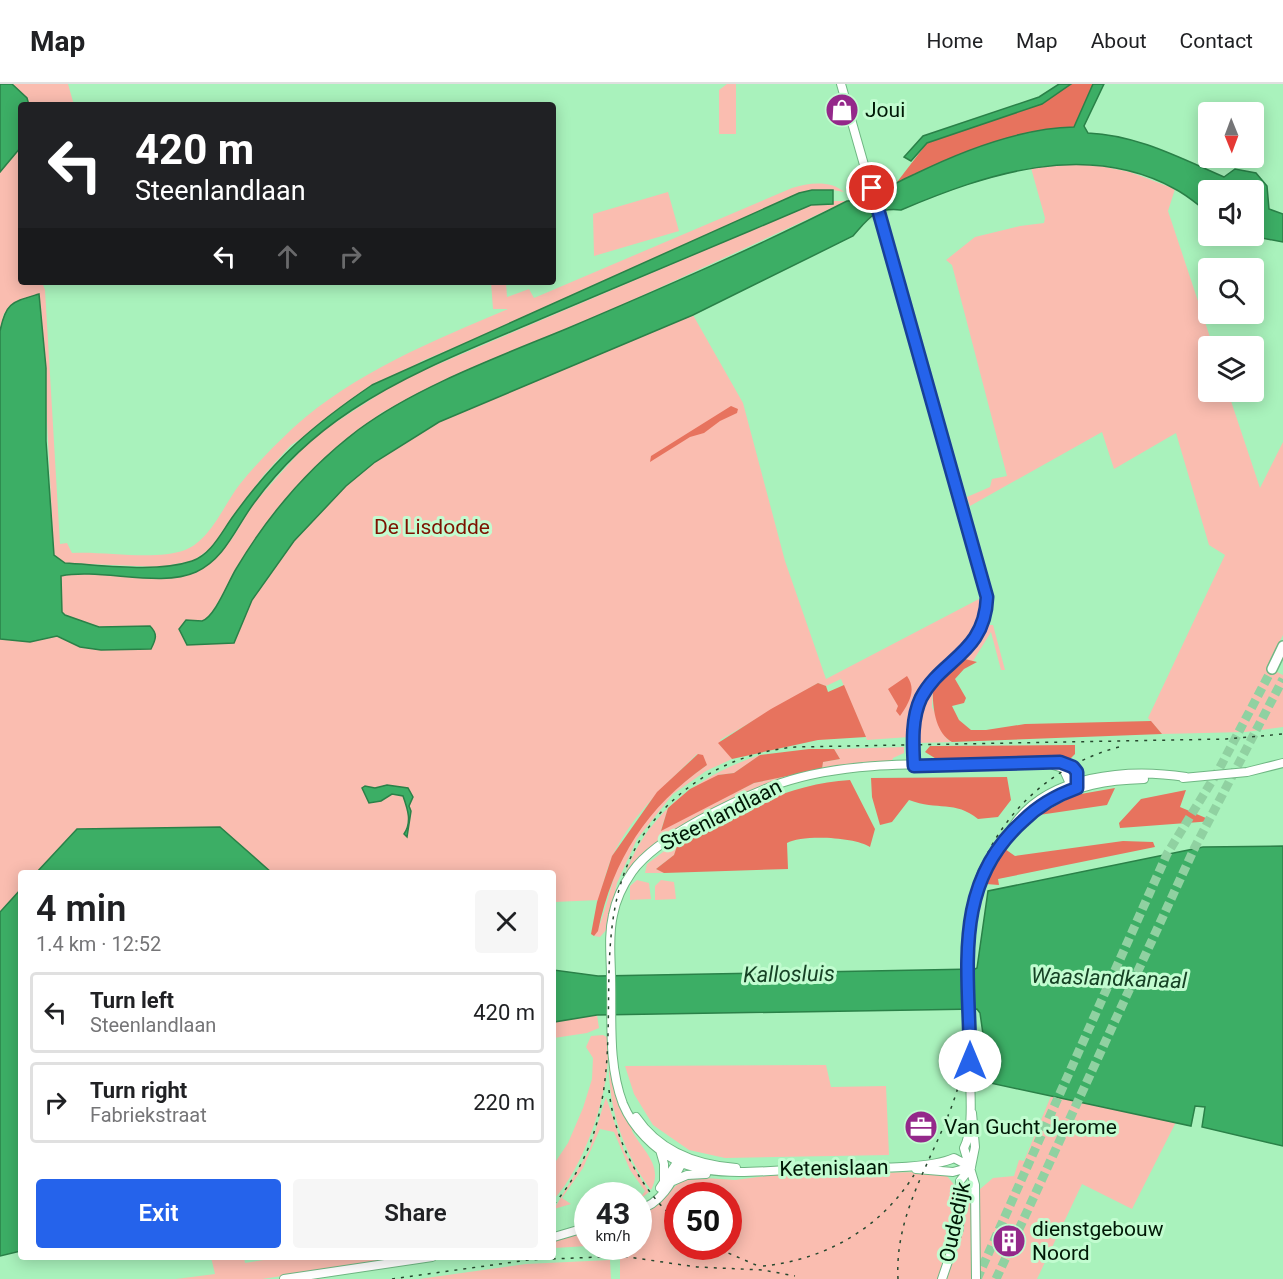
<!DOCTYPE html>
<html lang="en">
<head>
<meta charset="utf-8">
<style>
	:root { --surface:#fff; --page:#f6f6f6; --text:#202124; --muted:#757577; --line:#e0e0e0; --accent:#2563eb }
	body { margin:0; font-family:Roboto,sans-serif; background:var(--page); color:var(--text); height:100vh; display:flex; flex-direction:column; font-size:22px; white-space:nowrap }
	* { box-sizing:border-box; margin:0 }
	p { font-size:20px; color:var(--muted) }
	.icon { flex:none; width:33px; height:33px; fill:none; stroke:currentColor; stroke-width:2; stroke-linecap:round; stroke-linejoin:round }
	.map { position:relative; flex:1; overflow:hidden }
	.panel { position:absolute; left:18px; top:786px; width:538px; height:390px; display:flex; flex-direction:column; background:var(--surface); border-radius:6px; box-shadow:0 3px 15px #0003 }
	.panel>* { flex:none }
	.top-card { position:absolute; left:18px; top:18px; width:538px; height:183px; border-radius:6px; box-shadow:0 3px 15px #0003; background:#202124; color:#fff; overflow:hidden }
	.needle { width:39px; rotate:179deg }
	.controls { position:absolute; left:1198px; top:18px; display:grid; gap:12px }
	.controls a { display:grid; place-items:center; width:66px; height:66px; border-radius:6px; background:var(--surface); box-shadow:0 3px 15px #0003; font-size:30px }
	.speed { position:absolute; left:574px; top:1098px; display:flex; gap:12px; font-size:30px; font-weight:700; text-align:center }
	.speed>* { display:grid; place-content:center; width:78px; height:78px; border-radius:50%; background:var(--surface); box-shadow:0 3px 15px #0003; line-height:1 }
	.speed small { font-size:15px; font-weight:400 }
	.speed .limit { border:9px solid #d22; background:#fff; color:#111 }
	.pin { position:absolute; display:grid; place-items:center; width:51px; height:51px; color:#fff; margin:-26px; border:3px solid #fff; border-radius:50%; box-shadow:0 2px 6px #0007 }
	.me { position:absolute; width:66px; margin:-33px; rotate:0deg; stroke-linejoin:round; filter:drop-shadow(0 0 4px #0008) }
	.turn { display:flex; align-items:center; gap:21px; height:126px; padding:0 18px; font-size:27px }
	.turn .icon { width:78px; height:78px; stroke-width:2.5 }
	.turn b { display:block; font-size:42px; line-height:51px }
	.lanes { display:flex; align-items:center; height:57px; padding:0 18px; background:#0003; justify-content:center; gap:30px; direction:ltr }
	.lanes .off { opacity:.35 }
	.round { display:grid; place-items:center; flex:none; width:63px; height:63px; border-radius:6px; background:var(--page) }
	.summary { display:flex; align-items:center; justify-content:space-between; height:102px; padding:0 18px }
	h1 { font-size:36px; font-weight:600; line-height:45px }
	.action { display:flex; gap:12px; margin-top:auto; padding:12px 18px }
	.action a { flex:1; height:69px; border-radius:6px; background:var(--accent); color:#fff; font-size:24px; font-weight:600; line-height:69px; text-align:center }
	.action a+a { background:var(--page); color:var(--text) }
	ul { padding:0; list-style:none }
	li { display:flex; align-items:center; gap:18px; height:81px; margin:0 12px 9px; padding:0 6px; border:3px solid var(--line); border-radius:6px }
	li div { flex:1 }
	li b { display:block; font-size:22px }
	li em { font-style:normal }
	header { display:flex; align-items:center; gap:36px; box-sizing:border-box; height:84px; padding:0 30px; background:var(--surface); border-bottom:2px solid var(--line) }
	header strong { font-size:28px }
	nav { display:flex; gap:33px; margin-inline-start:auto; font-size:21px }
	.map>svg:first-child { display:block }
	.green { fill:#fabdb0; fill-rule:evenodd }
	.forest { fill:#e7735e }
	.water { fill:#3cae65; stroke:#2a8148; stroke-width:1.5 }
	.lines { fill:none; stroke-linecap:round; stroke-linejoin:round }
	.highway-tunnel { stroke:#90d1a1; stroke-width:9; stroke-dasharray:9 4.5; stroke-linecap:butt }
	.secondary-casing { stroke:#6fb783; stroke-width:10 }
	.highway-casing { stroke:#6fb783; stroke-width:12 }
	.secondary { stroke:#fff; stroke-width:8 }
	.highway { stroke:#fff; stroke-width:9 }
	.rail { stroke:#26482e; stroke-width:1.5; stroke-dasharray:3 6; stroke-linecap:butt }
	.route-casing { stroke:#184099; stroke-width:15 }
	.route { stroke:#2563eb; stroke-width:10 }
	.labels { text-anchor:middle; dominant-baseline:central; stroke-width:6; stroke-linejoin:round; paint-order:stroke }
	.poi-label { font-size:21px; fill:#001806; stroke:#c2fcd0; text-anchor:start }
	.park-label { font-size:21px; fill:#7c1201; stroke:#c2fcd0 }
	.street-label { font-size:21px; fill:#001806; stroke:#c2fcd0 }
	.water-label { font-size:22px; font-style:italic; fill:#164225; stroke:#c2fcd0 }
</style>
</head>
<body>
<header>
<strong>Map</strong>
<nav><a>Home</a><a>Map</a><a>About</a><a>Contact</a></nav>
</header>
<div class="map">
<svg width="1283" height="1195" viewBox="0 0 1283 1195">
	<rect width="100%" height="100%" fill="#a9f2bc"/>
	<path class="green" d="M12,0H68L74,21H29L27,14Z
		M727,0H736V50H719V6Z
		M21,63V198H42L45,206L60,460L67,459L72,469C106,467 154,477 185,466C211,456 224,420 240,400C256,380 275,361 293,344C355,288 433,257 508,225H493L491,198H506L507,213L529,205L534,214L792,104C809,99 830,96 844,108L833,106L422,277L291,361L263,392L211,464L193,477L159,483L64,479L54,471L41,223L4,229L0,247V88Z
		M1086,79L1130,88L1175,105L1168,127L1213,262H1209V308H1228L1260,404L1283,358V551L1267,583L1283,591V643L1245,648L1162,650L1148,634L1225,471L1209,461L1176,349L1114,385L1102,348L970,422L967,413L990,403L992,395L1007,392L952,181L946,176L975,153L1020,142L1044,139L1045,134L1031,84Z
		M668,108L679,147L594,172L593,130Z
		M833,117H847L620,222L488,278L381,329L260,450L207,536H186L234,559L252,516L294,457L346,402L375,378L439,338L693,231L743,319L785,477L826,595L979,515C983,564 928,580 913,620C909,630 909,641 909,653L867,656L841,595L826,602L818,599L720,656L732,675L706,687L673,710L637,755L617,799L607,845L600,853L594,852C601,845 611,802 615,790C629,744 669,708 707,681L697,670C666,700 632,731 613,771C606,785 603,802 599,816L554,818V789H272L220,743L77,745L36,789H21V805L0,828V555L30,558L57,551L81,563L102,566L151,565L150,542L99,543L65,531L62,528L61,492L78,489L167,493L196,489L231,456L254,419L313,353L401,296L811,121L832,120Z
		M989,541H993L1005,586H1001L991,548L973,577L965,575L957,580L975,562Z
		M933,604L932,623L947,655L952,658L917,659L921,625Z
		M904,663V669L893,674L891,680C814,681 767,696 700,733C668,750 642,766 623,796C645,730 697,692 760,671L734,689L718,691L668,724L661,746L754,699L822,685L823,678L840,675L834,665Z
		M679,756L674,771L656,785L664,789H645L647,780Z
		M637,796L649,799L651,815L630,816V802Z
		M661,796L674,798L676,815L655,816V802Z
		M597,931L599,944L587,949L554,954V938Z
		M603,951L607,953C614,999 585,1082 554,1115V1080L568,1059L583,1024L592,995L593,974L586,963L591,952Z
		M609,972L633,1041L632,1047C643,1067 664,1082 651,1106C622,1067 607,1020 609,972Z
		M826,981L831,1003L886,1002L889,1071L725,1074L689,1066L653,1041L634,1010L625,982Z
		M1051,1012L1176,1038L1132,1125L1082,1100L1037,1195H620V1163L639,1162V1129L661,1115L681,1097L690,1093L735,1096L782,1090L927,1088L947,1092L956,1103L979,1106L993,1094L1014,1092L1019,1076L1024,1077ZM678,1112H729V1162H678Z
		M606,1013L624,1067L649,1108L639,1116L645,1107L630,1086L614,1048L600,1045L583,1084L562,1114L571,1120L554,1125L589,1067Z
		M588,1147V1162L554,1164V1157Z
		M211,1173H244L245,1179L283,1173H412L262,1195H176L215,1190Z
		M610,1176L611,1195H419L526,1180Z"/>
	<path class="forest" d="M1071,0H1093L1074,43L1018,52L894,102L927,59L1042,20Z
		M731,322L738,325L737,329L720,337L704,349L690,353L650,378L651,372Z
		M965,575L977,578L964,585L955,595L966,614L964,619L952,622L959,636L971,646H986L1025,640L1151,637L1162,650L952,658C935,649 932,621 933,604L957,580Z
		M907,592C917,606 909,619 900,632L896,627L898,622L888,605Z
		M818,599L826,602L828,608L844,601L866,653L818,656L732,675L718,659L771,625Z
		M1075,661V670L1071,674L938,676L925,668L930,662Z
		M809,665H834L840,675L823,678L822,685L754,699L661,747L668,724L690,705L718,691L734,689L760,671Z
		M698,670L703,671L707,681C647,723 613,775 598,847L594,852L591,850L597,818L612,772L657,708Z
		M1007,693L1011,716L998,733L978,735C955,716 938,727 909,716L892,738L880,741L872,713L871,694Z
		M850,696L875,745L870,763C856,753 802,750 787,759L788,785L664,789L656,785L674,771L679,756C735,731 789,699 850,696Z
		M1115,704L1107,721L1039,731L1075,711Z
		M1186,706L1180,723L1213,737L1120,744L1119,739L1141,715Z
		M1123,757L1153,758L1155,763L998,795L999,801L986,800L1005,765L1015,772Z"/>
	<path class="water" d="M0,0H12L27,14L29,21H21V63L0,88Z
		M1059,0H1071L1042,20L927,59L911,77L904,73L923,52L1039,13Z
		M1093,0H1104L1084,42L1088,49C1137,51 1180,74 1224,93L1235,85L1256,89L1267,102L1269,125L1283,130V158L1251,152H1254V106H1209V129C1198,121 1187,111 1175,105C1086,56 986,90 901,126C875,123 869,134 853,152L693,231L439,338L375,378L346,402L294,457L252,516L234,559L187,561L179,545L186,536L202,537C215,533 228,498 236,485C268,431 308,384 358,346C416,303 498,273 566,245C660,205 755,164 847,117C873,116 891,100 915,90C962,67 1021,44 1074,43Z
		M812,106H833V120L811,121C722,159 633,196 543,234C478,262 411,287 352,326C314,351 280,383 254,419C236,443 225,475 196,488C161,504 100,484 61,492L62,528L65,531L99,543L150,542C158,550 156,555 151,565L101,566L80,563L57,552L30,558L0,555V247C6,218 12,218 39,210L46,284V357L54,471L65,479C102,481 156,489 192,477C212,470 222,447 234,431C276,373 313,341 372,301L799,109Z
		M387,701L408,704L413,713L409,722L411,727L407,753L404,750C412,738 408,726 403,712L392,710L381,717L369,719L362,704L365,702L375,704Z
		M220,743L272,789H36L77,745Z
		M1283,762V1062L1202,1043L1205,1023L1195,1022L1191,1042L990,999L980,929L977,925L597,931L554,938V886L598,892L975,885L977,884L988,807L1203,763Z
		M21,805V1167L0,1172V828Z"/>
	<g class="lines">
		<path class="highway-tunnel" d="M977,1195L1167,770L1217,689L1272,585
			M996,1195L1195,763L1283,595"/>
		<defs>
			<path id="secondary" d="M841,0L987,513C986,570 941,575 921,614C911,635 913,661 914,683
				M1053,681L1063,684L1072,704
				M1183,694L1247,688L1283,679
				M1044,721C1075,701 1108,696 1144,695
				M636,1033C659,1067 696,1081 736,1084
				M660,1066L664,1080V1098
				M971,1083L954,1074C925,1087 857,1083 823,1084C779,1085 716,1096 677,1077C654,1065 633,1044 623,1020C608,981 612,936 611,894C611,873 608,852 613,831C616,815 623,801 632,788C657,752 740,714 781,699C867,670 970,685 1060,678L1066,679L1077,688V704
				M916,1085L953,1088L971,1083
				M673,1097L687,1091L706,1090
				M660,1104L678,1077
				M639,1125C661,1121 674,1094 683,1077
				M554,1153L588,1143
				M284,1195L432,1173
				M942,1195L959,1145L960,1097L971,1083L975,1063L972,1029
				M976,1195L975,1101L964,1064C974,1044 970,1011 970,988C970,927 959,846 982,789C989,772 1003,760 1012,744C1046,690 1129,684 1186,693"/>
			<path id="highway" d="M1272,585L1283,562"/>
		</defs>
		<use href="#secondary" class="secondary-casing"/>
		<use href="#highway" class="highway-casing"/>
		<use href="#secondary" class="secondary"/>
		<use href="#highway" class="highway"/>
		<path class="rail" d="M609,1006C614,1056 640,1105 678,1138
			M554,1120C665,990 547,824 679,711C712,683 752,667 795,663L1226,655L1283,650
			M712,1162L756,1181
			M763,1182C825,1176 881,1144 914,1091
			M392,1195L528,1176L621,1172L697,1183L763,1186L795,1192
			M898,1195C894,1119 944,1063 961,992C974,943 963,892 967,842C974,755 1039,682 1123,662"/>
	</g>
	<g class="lines">
		<defs>
			<path id="route" d="M872,104L987,513C985,570 941,575 921,614C911,635 913,661 914,682L1060,678L1073,683L1077,688V704C1057,711 1038,722 1023,737C950,802 970,889 970,977"/>
		</defs>
		<use href="#route" class="route-casing"/>
		<use href="#route" class="route"/>
	</g>
	<defs>
		<symbol id="shop-disc" viewBox="-11 -11 22 22"><circle r="9.5" fill="#94288a" stroke="#c2fcd0"/><path d="M-5-2.5h2.3a2.7 3.5 0 0 1 5.4 0H5L5.5 6h-11ZM-1.5-2.5h3a1.5 2.3 0 0 0-3 0Z" fill="#fff"/></symbol>
		<symbol id="office-disc" viewBox="-11 -11 22 22"><circle r="9.5" fill="#94288a" stroke="#c2fcd0"/><path d="M-6-3h4V-5.5h4V-3h4V5H-6ZM-1-4.5V-3h2v-1.5ZM-6 0V1H6V0Z" fill="#fff"/></symbol>
		<symbol id="building-disc" viewBox="-11 -11 22 22"><circle r="9.5" fill="#94288a" stroke="#c2fcd0"/><path d="M-4-6H4V6H1V3H-1V6H-4ZM-2.5-4.3h1.7v1.8h-1.7ZM.8-4.3h1.7v1.8H.8ZM-2.5-1h1.7V.8h-1.7ZM.8-1h1.7V.8H.8Z" fill="#fff"/></symbol>
	</defs>
	<g fill-rule="evenodd">
		<use href="#shop-disc" x="823" y="7" width="38" height="38"/>
		<use href="#office-disc" x="902" y="1024" width="38" height="38"/>
		<use href="#building-disc" x="990" y="1138" width="38" height="38"/>
	</g>
	<g class="labels">
		<g class="poi-label">
			<text x="865" y="26">Joui</text>
			<text x="944" y="1043">Van Gucht Jerome</text>
			<text x="1032" y="1145">dienstgebouw<tspan x="1032" dy="24">Noord</tspan></text>
		</g>
		<g class="park-label">
			<text x="432" y="443">De Lisdodde</text>
		</g>
		<g class="street-label">
			<text transform="translate(721 731) rotate(-27)">Steenlandlaan</text>
			<text transform="translate(834 1084) rotate(-1)">Ketenislaan</text>
			<text transform="translate(955 1138) rotate(-78)">Oudedijk</text>
		</g>
		<g class="water-label">
			<text transform="translate(789 890) rotate(-1)">Kallosluis</text>
			<text transform="translate(1109 894) rotate(2)">Waaslandkanaal</text>
		</g>
	</g>
</svg>
<div class="controls">
<a><svg class="needle" viewBox="-14 -14 28 28"><path d="M0-13l5 13h-10z" fill="#e53935"/><path d="M0 13l5-13h-10z" fill="#757577"/></svg></a>
<a><svg class="icon" aria-label="sound" viewBox="0 0 24 24"><path d="M4 9h4l5-4v14l-5-4H4zM17 9q2 3 0 6"/></svg></a>
<a><svg class="icon" aria-label="search" viewBox="0 0 24 24"><circle cx="10" cy="10" r="6"/><path d="M15 15l6 6"/></svg></a>
<a><svg class="icon" aria-label="layers" viewBox="0 0 24 24"><path d="M12 4l9 5-9 5-9-5zM3 14l9 5 9-5"/></svg></a>
</div>
<div class="speed"><div>43<small>km/h</small></div><div class="limit">50</div></div>
<div class="pin" style="left:872px;top:104px;background:#d93025"><svg class="icon" aria-label="arrive" viewBox="0 0 24 24"><path d="M6 21V4h12l-3 4 3 4H6"/></svg></div>
<svg class="me" style="left:970px;top:977px" viewBox="-20 -20 40 40"><circle r="19" fill="#fff"/><path d="M0-13L10 11 0 6-10 11z" fill="#2563eb"/></svg>
<div class="top-card">
<div class="turn"><svg class="icon" aria-label="left" viewBox="0 0 24 24"><path d="M17 20v-9H6M10 6l-5 5 5 5"/></svg><div><b>420 m</b>Steenlandlaan</div></div>
<div class="lanes"><svg class="icon" aria-label="left" viewBox="0 0 24 24"><path d="M17 20v-9H6M10 6l-5 5 5 5"/></svg><svg class="icon off" aria-label="ahead" viewBox="0 0 24 24"><path d="M12 20V5M6 11l6-6 6 6"/></svg><svg class="icon off" aria-label="right" viewBox="0 0 24 24"><path d="M7 20v-9h11M14 6l5 5-5 5"/></svg></div>
</div>
<section class="panel">
<div class="summary"><div><h1>4 min</h1><p>1.4 km · 12:52</p></div><a class="round"><svg class="icon" aria-label="close" viewBox="0 0 24 24"><path d="M6 6l12 12M18 6L6 18"/></svg></a></div>
<ul>
<li><svg class="icon" aria-label="left" viewBox="0 0 24 24"><path d="M17 20v-9H6M10 6l-5 5 5 5"/></svg><div><b>Turn left</b><p>Steenlandlaan</p></div><em>420 m</em></li>
<li><svg class="icon" aria-label="right" viewBox="0 0 24 24"><path d="M7 20v-9h11M14 6l5 5-5 5"/></svg><div><b>Turn right</b><p>Fabriekstraat</p></div><em>220 m</em></li>
</ul>
<div class="action"><a>Exit</a><a>Share</a></div>
</section>
</div>
</body>
</html>
